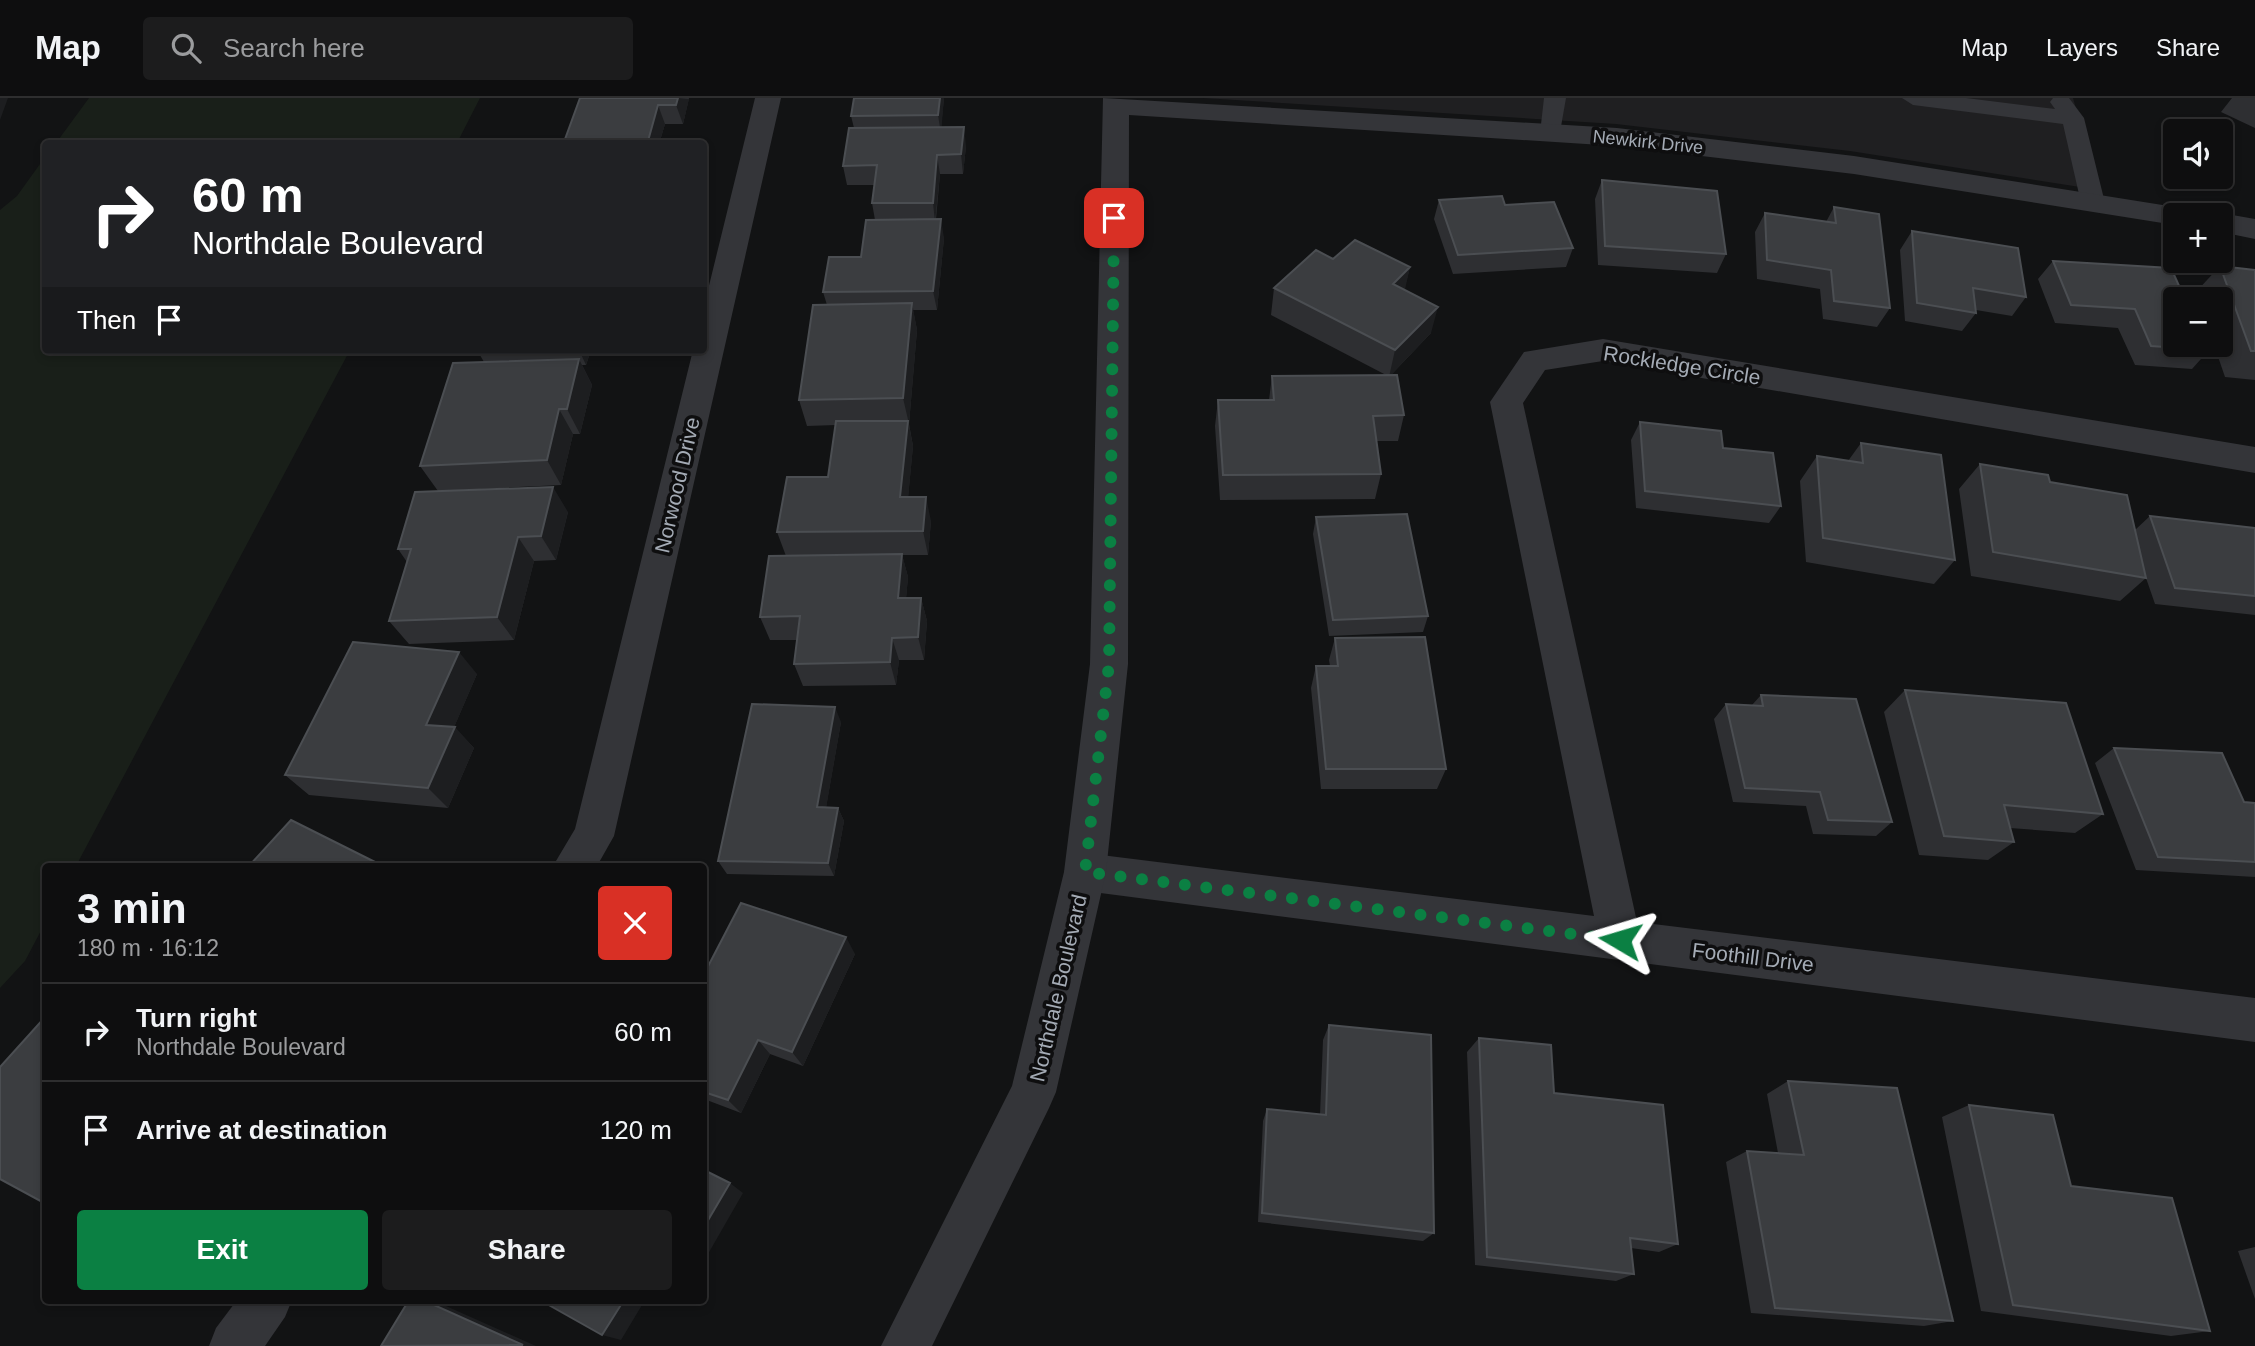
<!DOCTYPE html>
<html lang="en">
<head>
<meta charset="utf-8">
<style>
	:root { --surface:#0e0e0f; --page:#1c1c1d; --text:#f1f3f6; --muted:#9b9c9e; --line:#2e2e2f; --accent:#0b8043 }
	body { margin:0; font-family:Helvetica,sans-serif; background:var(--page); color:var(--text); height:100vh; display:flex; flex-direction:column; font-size:26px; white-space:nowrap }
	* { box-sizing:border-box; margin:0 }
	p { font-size:23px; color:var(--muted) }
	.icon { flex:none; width:38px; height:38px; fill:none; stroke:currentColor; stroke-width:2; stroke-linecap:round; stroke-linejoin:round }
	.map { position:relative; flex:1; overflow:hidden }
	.panel { position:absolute; left:42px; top:765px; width:665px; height:441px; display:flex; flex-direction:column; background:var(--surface); border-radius:7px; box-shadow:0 4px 10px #0003,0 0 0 2px var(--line) }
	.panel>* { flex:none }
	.banner { position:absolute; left:42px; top:42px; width:665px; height:214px; border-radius:7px; box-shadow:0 4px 10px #0003,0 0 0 2px var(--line); background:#202124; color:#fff; overflow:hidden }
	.controls { position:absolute; left:2163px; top:21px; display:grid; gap:14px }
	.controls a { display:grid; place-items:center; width:70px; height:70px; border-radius:7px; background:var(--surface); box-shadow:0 4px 10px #0003,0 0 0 2px var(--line); font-size:35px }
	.pin { position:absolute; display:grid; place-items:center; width:60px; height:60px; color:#fff; margin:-30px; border-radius:14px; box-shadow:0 4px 10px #0006 }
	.me { position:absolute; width:77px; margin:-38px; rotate:277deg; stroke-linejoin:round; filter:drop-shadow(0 0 5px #0008) }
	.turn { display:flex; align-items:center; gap:24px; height:147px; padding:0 35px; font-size:32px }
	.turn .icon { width:91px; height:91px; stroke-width:2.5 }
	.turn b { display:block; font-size:49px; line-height:60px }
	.then { display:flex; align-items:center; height:66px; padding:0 35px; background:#0003; gap:14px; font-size:26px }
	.round { display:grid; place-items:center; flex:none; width:74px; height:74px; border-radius:7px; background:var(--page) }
	.head { display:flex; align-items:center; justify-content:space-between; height:119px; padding:0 35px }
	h1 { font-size:42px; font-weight:800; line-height:52px }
	.primary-button { display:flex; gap:14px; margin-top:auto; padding:14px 35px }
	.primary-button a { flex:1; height:80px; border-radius:7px; background:var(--accent); color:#fff; font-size:28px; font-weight:800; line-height:80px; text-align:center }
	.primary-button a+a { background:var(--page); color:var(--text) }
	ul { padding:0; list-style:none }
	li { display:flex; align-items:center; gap:21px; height:98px; padding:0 35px; border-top:2px solid var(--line) }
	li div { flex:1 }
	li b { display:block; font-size:26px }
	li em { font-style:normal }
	header { display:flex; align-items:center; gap:42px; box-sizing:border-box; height:98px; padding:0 35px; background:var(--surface); border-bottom:2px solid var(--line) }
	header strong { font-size:33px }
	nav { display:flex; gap:38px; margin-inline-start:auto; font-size:24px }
	.search { width:490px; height:63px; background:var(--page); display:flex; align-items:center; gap:18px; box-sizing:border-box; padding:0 24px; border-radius:7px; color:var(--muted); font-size:26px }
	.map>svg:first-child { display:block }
	.built { fill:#1f1f21 }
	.green { fill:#191f19 }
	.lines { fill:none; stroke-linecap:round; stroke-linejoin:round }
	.service { fill:#343539; fill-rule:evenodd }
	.minor { fill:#343539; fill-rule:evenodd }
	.tertiary { fill:#343539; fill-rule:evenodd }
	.wall { fill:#2e2f32 }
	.shaded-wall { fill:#1d1e20 }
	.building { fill:#3b3d40; stroke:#4b4e52; stroke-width:2 }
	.route { stroke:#0b8043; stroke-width:12; stroke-dasharray:0 21.6 }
	.labels { text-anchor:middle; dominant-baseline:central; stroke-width:7; stroke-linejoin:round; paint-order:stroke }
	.far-street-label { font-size:18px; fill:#a4abb5; stroke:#0e0e0f }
	.street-label { font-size:21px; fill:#a4abb5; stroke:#0e0e0f }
</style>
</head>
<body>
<header>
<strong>Map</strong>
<div class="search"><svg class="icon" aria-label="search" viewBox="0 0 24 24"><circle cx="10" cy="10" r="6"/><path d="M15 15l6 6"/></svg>Search here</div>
<nav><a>Map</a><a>Layers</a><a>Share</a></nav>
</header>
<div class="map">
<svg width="2255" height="1248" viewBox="0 0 2255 1248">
	<rect width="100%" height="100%" fill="#121314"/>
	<path class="built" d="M1203,0H2073L2099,92L1850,53L1616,26Z"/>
	<path class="green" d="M89,0H480L457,45H56Z
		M45,59L46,252H350L76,768H46L45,825L25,863L0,890V112L17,98Z"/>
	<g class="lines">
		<path class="service" d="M1544,0H1566L1559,40H1543L1540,35Z
			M1902,0H1966L2055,11L2050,4L2053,0H2069L2084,20L2105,105L2101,110H2085L2081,105L2063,26L1913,7Z"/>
		<path class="minor" d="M755,0H781L614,738L597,768H553L575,731L693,252H704V208Z
			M1603,241L2255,349V375L1603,263L1545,272L1523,305L1637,824L2255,900V944L1085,793L1070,787L1064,774L1070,761L1085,755L1594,818L1490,304L1524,254Z
			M237,1202H292L285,1219L265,1248H209L216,1230Z"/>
		<path class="tertiary" d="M1103,0L1617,30L1854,58L2175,109L2185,111L2189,117H2175V127L1854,76L1617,48L1129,17L1128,566L1106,774L1056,994L1049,1010L932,1248H881L1012,988L1064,774L1090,566Z
			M2221,115L2255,121V141L2221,134V117H2214Z"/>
	</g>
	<path class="wall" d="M580,0H689L683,26H665L659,46H565L564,44Z
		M854,0H944L941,29L966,48L963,76H940L936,121L944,140L937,212H913L917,232L909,326L913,348L908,399L931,423L928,457H902L908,479L906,500H921L927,523L924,562H899L896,587L803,588L794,566L797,542H770L760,519L786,458L777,434L828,379L836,327L807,328L799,302L827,207L823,194L861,159L875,122L872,105L875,87H847L843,68L854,30L851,18Z
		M2232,0H2255V30L2221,14Z
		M1602,82L1726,156L1717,175L1598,167L1595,101Z
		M1439,102L1505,107L1573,150L1566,169L1453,176L1434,121Z
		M1834,109L1890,210L1877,229L1823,221L1820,191L1757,181L1755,134L1765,115L1826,124Z
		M1912,133L2026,199L2012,218L1976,212V215L1962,233L1905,223L1900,152Z
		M1333,161L1410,169L1404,192L1431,235L1391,277L1404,317L1398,343H1376L1381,376L1375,401L1220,402L1215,328L1218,302H1269L1272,278L1386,277L1271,217L1274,190Z
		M2053,163L2209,252L2192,271L2135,267L2118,230L2055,225L2038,181Z
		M2220,168L2255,172V282L2225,279L2214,247H2221V201H2198L2195,195Z
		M477,252H591L586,267H582L592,287L580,336H573L561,387L438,393L420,368L484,264Z
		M1640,324L1723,350L1781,408L1769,425L1636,410L1631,342Z
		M1861,345L1955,462L1934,486L1806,464L1800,383L1817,358L1848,363Z
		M1980,366L2050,384L2135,432L2150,418L2255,430V517L2155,506L2146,480L2120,503L1971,478L1959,391Z
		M568,414L556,462L534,463L514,542L409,546L389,523L407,464L398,451Z
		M1316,419L1428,518L1423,534L1329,538L1313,436Z
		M1335,540L1446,671L1437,691H1321L1311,590L1316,568H1330L1329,562Z
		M477,576L454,629L474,650L448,710L309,697L285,677Z
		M1905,592L2103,716L2075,735L2010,730L2014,744L1988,762L1919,757L1884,614Z
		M1761,597L1892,724L1876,738L1813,736L1806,708L1733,704L1714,621L1726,606L1752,607Z
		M841,624L826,709L838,710L844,723L834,778L727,776L718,763Z
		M2114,650L2244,704L2255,705V779L2136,772L2095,665Z
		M855,856L803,968L770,956L741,1015L704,1001V876Z
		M1329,927L1434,1135L1423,1143L1258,1124L1263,1023L1267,1011L1320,1017L1323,942Z
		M1479,940L1554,995L1678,1146L1659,1154L1631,1150L1634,1176L1616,1183L1475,1167L1467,954Z
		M1788,983L1953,1223L1924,1228L1751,1215L1726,1064L1747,1053L1778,1055L1767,996Z
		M1969,1007L2071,1088L2210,1233L2171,1238L1981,1213L1942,1019Z
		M2255,1149V1201L2238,1153Z"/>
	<path class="shaded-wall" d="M0,0H8L0,22Z
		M678,0L689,1L683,26L676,7Z
		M940,0H944L941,36L938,17Z
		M658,7L665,26L659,46H648V43Z
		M964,29L966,48L963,76L961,56Z
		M937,57L940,76L935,124L933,105Z
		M941,121L944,140L937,212L933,193Z
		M1410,169L1404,196L1393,186Z
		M912,205L917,232L909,326L903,300Z
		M1438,209L1431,235L1389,279L1395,252Z
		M579,252H591L586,267Z
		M579,261L592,287L580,336L567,311Z
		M559,311L573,336L561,387L547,362Z
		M908,323L913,348L906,423L900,399Z
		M553,389L568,414L556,462L541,438Z
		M926,399L931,423L928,457L923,433Z
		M518,439L534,463L514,542L497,519Z
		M902,456L908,479L904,523L898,500Z
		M921,500L927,523L924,562L918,539Z
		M892,540L899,562L896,587L890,564Z
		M459,554L477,576L446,648L426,627Z
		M835,609L841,624L824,722L817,709Z
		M455,629L474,650L448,710L428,690Z
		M838,710L844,723L834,778L828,765Z
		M846,839L855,856L803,968L792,954Z
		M758,942L770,956L741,1015L728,1002Z
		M730,1085L743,1095L704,1163V1129Z
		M423,1202H431L437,1204L536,1248H523Z
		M624,1202H645L621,1242L602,1237Z"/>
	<path class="building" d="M580,0H678L676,7H658L648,43L564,44Z
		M854,0H940L938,17L851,18Z
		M964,29L961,56L937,57L933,105H872L877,67L843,68L849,30Z
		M1602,82L1717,93L1726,156L1605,148Z
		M1502,98L1505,107L1554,104L1573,150L1458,157L1439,102Z
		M1834,109L1879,116L1890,210L1834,203L1831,172L1767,162L1765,115L1836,125Z
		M941,121L933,193L823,194L829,159H861L866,122Z
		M1912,133L2018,150L2026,199L1973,190L1976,215L1917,205Z
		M1355,142L1410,169L1393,186L1438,209L1395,252L1274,190L1316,152L1333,161Z
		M2053,163L2171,170L2185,201H2175V247H2207L2209,252L2151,248L2135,211L2071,207Z
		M2220,168L2255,172V253H2251Z
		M912,205L903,300L799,302L813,207Z
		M579,261L567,311H559L547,362L420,368L453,265Z
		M1397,277L1404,317L1373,318L1381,376L1223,377L1218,302H1274L1272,278Z
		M836,323H908L900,399H926L923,433L777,434L787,379H828Z
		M1640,324L1721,333L1723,350L1773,355L1781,408L1645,393Z
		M1861,345L1941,357L1955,462L1823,440L1817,358L1863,365Z
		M1980,366L2048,377L2050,384L2127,397L2146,480L1993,454Z
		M553,389L541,438L518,439L497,519L389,523L411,451H398L415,394Z
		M1407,416L1428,518L1333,522L1316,419Z
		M2150,418L2255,430V498L2175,490Z
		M902,456L898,500H921L918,539L892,540L890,564L794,566L800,518L760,519L769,458Z
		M1425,539L1446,671H1326L1316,568H1338L1335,540Z
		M353,544L459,554L426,627L455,629L428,690L285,677Z
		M1905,592L2066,605L2103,716L2004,707L2014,744L1944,738Z
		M1761,597L1856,601L1892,724L1828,722L1820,694L1745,690L1726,606L1763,608Z
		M752,606L835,609L817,709L838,710L828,765L718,763Z
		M2114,650L2222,655L2244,704L2255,705V764L2158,759Z
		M291,722L383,768H249Z
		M741,805L846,839L792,954L758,942L728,1002L704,994V876Z
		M46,918V1106L0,1081V969Z
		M1329,927L1431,937L1434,1135L1262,1115L1267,1011L1326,1017Z
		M1479,940L1551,947L1554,995L1663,1007L1678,1146L1630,1140L1634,1176L1487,1159Z
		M1788,983L1897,990L1953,1223L1775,1210L1747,1053L1804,1057Z
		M1969,1007L2053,1017L2071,1088L2172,1100L2210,1233L2013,1207Z
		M704,1072L730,1085L704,1129Z
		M409,1202H423L523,1247L381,1248Z
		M540,1202H624L602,1237Z"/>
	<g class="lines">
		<path class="route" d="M1114,120L1109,566L1085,774L1620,842"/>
	</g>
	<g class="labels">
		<g class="far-street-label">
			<text transform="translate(1648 44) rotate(6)">Newkirk Drive</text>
		</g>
		<g class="street-label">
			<text transform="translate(1682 267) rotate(9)">Rockledge Circle</text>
			<text transform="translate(677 387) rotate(-77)">Norwood Drive</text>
			<text transform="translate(1753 859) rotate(7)">Foothill Drive</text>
			<text transform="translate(1058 890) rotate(-77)">Northdale Boulevard</text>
		</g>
	</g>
</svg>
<div class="controls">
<a><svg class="icon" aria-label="sound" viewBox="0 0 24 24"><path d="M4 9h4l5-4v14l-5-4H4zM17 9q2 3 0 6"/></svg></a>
<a>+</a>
<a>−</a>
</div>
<div class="pin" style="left:1114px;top:120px;background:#d93025"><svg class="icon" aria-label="arrive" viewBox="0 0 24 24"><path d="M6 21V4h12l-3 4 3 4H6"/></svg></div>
<svg class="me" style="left:1620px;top:842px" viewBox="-20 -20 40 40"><path d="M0-17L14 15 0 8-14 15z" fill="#0b8043" stroke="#fff" stroke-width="4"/></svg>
<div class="banner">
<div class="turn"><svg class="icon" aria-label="right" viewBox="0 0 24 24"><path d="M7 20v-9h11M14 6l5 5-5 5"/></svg><div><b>60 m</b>Northdale Boulevard</div></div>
<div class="then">Then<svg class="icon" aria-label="arrive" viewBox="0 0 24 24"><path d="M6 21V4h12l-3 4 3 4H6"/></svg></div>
</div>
<section class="panel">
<div class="head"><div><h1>3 min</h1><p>180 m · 16:12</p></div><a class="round" style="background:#d93025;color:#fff"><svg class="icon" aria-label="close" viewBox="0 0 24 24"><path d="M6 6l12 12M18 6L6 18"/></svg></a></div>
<ul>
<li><svg class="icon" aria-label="right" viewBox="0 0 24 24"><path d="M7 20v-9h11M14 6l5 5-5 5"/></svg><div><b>Turn right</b><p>Northdale Boulevard</p></div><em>60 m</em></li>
<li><svg class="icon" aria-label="arrive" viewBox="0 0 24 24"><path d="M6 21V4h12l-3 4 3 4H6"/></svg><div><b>Arrive at destination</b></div><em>120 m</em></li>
</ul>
<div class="primary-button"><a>Exit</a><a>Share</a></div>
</section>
</div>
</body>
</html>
